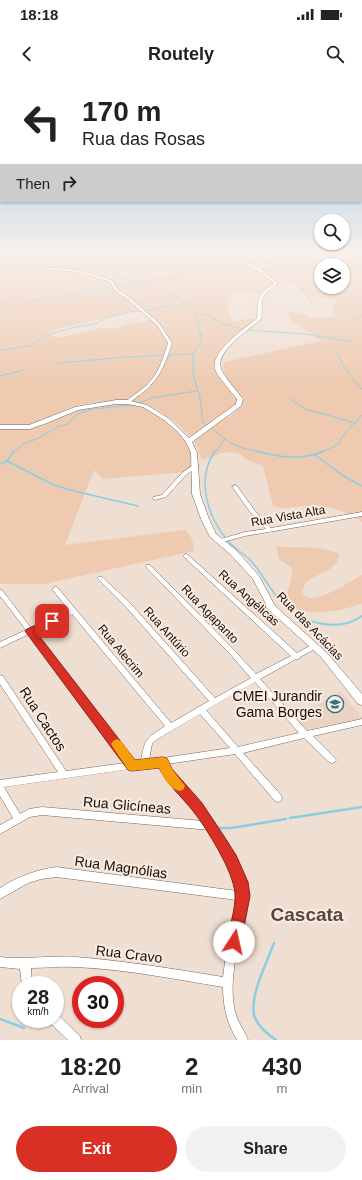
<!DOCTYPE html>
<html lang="en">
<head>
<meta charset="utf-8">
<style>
	:root { --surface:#fff; --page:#f2f2f2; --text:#222; --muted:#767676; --accent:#d93025 }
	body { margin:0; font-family:Helvetica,sans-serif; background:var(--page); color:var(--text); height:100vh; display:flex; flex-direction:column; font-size:15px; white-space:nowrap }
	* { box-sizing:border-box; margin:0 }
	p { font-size:13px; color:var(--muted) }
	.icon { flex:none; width:22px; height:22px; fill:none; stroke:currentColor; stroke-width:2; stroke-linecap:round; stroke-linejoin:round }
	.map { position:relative; height:960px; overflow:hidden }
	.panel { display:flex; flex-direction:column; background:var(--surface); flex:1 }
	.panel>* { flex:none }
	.banner { position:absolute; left:0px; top:0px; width:362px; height:122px; box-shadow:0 1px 3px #0004; background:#fff; color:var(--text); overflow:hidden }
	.fabs { position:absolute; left:314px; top:134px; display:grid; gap:8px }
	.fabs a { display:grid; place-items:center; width:36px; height:36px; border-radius:50%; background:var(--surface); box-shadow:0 1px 3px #0004; font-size:20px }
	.speed { position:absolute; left:12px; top:896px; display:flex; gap:8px; font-size:20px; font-weight:700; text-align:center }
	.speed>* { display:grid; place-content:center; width:52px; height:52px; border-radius:50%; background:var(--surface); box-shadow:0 1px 3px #0004; line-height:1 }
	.speed small { font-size:10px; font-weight:400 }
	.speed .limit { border:6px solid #d22; background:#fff; color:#111 }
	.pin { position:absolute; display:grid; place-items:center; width:34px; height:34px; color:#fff; margin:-17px; border-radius:8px; box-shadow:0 2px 6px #0006 }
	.me { position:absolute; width:44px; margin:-22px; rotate:10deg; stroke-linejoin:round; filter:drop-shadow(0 0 3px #0008) }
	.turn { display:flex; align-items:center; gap:14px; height:84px; padding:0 16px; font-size:18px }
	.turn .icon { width:52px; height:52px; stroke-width:2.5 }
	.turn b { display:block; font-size:28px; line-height:34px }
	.then { display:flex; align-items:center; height:38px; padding:0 16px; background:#0003; gap:8px; font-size:15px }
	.eta { display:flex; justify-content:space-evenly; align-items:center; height:68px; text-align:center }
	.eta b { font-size:24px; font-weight:700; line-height:28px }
	.button { display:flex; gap:8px; margin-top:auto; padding:8px 16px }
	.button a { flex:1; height:46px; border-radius:24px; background:var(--accent); color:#fff; font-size:16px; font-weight:700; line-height:46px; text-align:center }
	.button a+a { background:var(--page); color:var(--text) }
	.status { display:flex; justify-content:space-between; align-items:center; height:28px; padding:0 20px; background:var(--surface); direction:ltr }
	.status svg { height:11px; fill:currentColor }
	header { display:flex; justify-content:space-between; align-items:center; height:52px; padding:0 16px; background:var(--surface); font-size:18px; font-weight:700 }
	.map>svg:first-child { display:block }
	.built { fill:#ead3c2 }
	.green { fill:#edcab0; fill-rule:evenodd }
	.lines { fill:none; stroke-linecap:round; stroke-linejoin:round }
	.stream-far3 { stroke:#8bcee4; stroke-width:1 }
	.stream-far2 { stroke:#8bcee4; stroke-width:1.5 }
	.stream-far1 { stroke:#8bcee4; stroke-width:2 }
	.stream { stroke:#8bcee4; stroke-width:2.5 }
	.minor-casing { stroke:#76675d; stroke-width:1 }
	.tertiary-casing { stroke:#76675d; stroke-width:1 }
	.minor { fill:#fff; fill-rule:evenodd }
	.tertiary { fill:#fff; fill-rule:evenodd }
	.route { fill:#d93025; stroke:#8d1f18 }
	.slow { fill:#f59e0b }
	.labels { text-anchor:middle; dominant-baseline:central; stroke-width:4; stroke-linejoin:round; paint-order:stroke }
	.street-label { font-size:12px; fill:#120d09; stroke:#fcebdf }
	.near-poi-label { font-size:14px; fill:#120d09; stroke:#fcebdf; text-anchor:end }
	.near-street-label { font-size:14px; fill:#120d09; stroke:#fcebdf }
	.near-district-label { font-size:19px; font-weight:bold; fill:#55473e; stroke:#fcebdf }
</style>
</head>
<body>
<div class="status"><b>18:18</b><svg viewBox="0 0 49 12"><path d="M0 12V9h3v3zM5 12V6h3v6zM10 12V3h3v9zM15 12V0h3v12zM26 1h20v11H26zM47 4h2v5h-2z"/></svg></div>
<header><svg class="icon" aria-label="back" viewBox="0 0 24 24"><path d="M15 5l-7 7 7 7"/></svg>Routely<svg class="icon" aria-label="search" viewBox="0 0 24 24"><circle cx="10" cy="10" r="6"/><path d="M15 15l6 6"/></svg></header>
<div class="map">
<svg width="362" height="960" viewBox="0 0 362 960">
	<rect width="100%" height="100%" fill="#efded2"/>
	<path class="built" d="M340,611L362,637V640L303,651L294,639Z"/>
	<path class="green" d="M0,174H362V442C348,431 324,424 306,426C294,427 284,430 273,426L263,386C256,382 246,382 241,374C222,369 218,376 202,380L194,361L178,344L158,330L143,323L129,320L98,322L78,325L67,329L31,345H0ZM321,185H343V207H321ZM279,201L294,204L305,216L337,220L332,228L334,234L338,237L310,238L302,234L286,231L291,240L321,261L224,282C221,297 235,308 244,318L242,326L228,338L225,335L236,325L237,320L219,296L215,284V280L229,261L255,240L249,238L233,242L228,233L229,214L267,213L279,204ZM141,230L151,240L132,243L115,249L100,248L63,257H54L47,254L51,251L81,243Z
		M128,323C150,327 183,347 191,369C193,374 193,380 194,384L185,392L102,399L94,390L65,465L184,450C192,456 194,461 193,471L44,504H0V349H23L33,348L70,331L99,325Z
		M276,466C296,469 320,464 339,474C339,491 316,493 306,503C304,505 303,509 302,512C304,515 305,518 309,518C323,520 349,502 362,495V524C339,531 313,537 291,527C283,511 293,503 292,488L279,479Z"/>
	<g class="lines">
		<path class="stream-far3" d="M44,174L142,204L180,218L196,236L202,260L193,274V293L200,318L203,343C215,349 223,360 235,365C243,369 252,370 260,372
			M227,174L255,185L269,183L296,174
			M271,184L283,191
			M343,188H362
			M305,189L340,174
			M0,190L43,174
			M291,190C295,197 312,222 313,226
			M138,202L192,194L237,195L263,191L321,189
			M28,222L137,203
			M0,225L9,223
			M195,234L209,235L223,244L244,249
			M360,244L356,239L362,236
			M247,250L304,254L354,262
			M0,270L31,266L47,255L75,247L95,244L106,238L129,232L144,231L185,223
			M337,273L347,292L362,309
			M59,283L126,277L193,274
			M0,296L24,290
			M290,319L305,329L356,343
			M137,324L151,318L197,311
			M13,372L23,364L39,358L57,347L68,344L77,334L94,329L133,325
			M215,372L225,359
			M322,372L339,364C343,351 354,346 362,335"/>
		<path class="stream-far2" d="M215,371C195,400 208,439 230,463C236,470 245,474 251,481C261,492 268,506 278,518
			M256,371C279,377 301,381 324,371
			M315,375L342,395L362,406
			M7,381L52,404L70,410L138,426
			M0,384L7,381L14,371"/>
		<path class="stream-far1" d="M277,517C295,542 336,554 362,536"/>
		<path class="stream" d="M290,738L362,727
			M219,748H231L286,739
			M274,863C267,882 250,915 254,935C257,946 267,954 276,960
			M0,939L24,948"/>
		<defs>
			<path id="minor" d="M298,174H301L258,189L255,188Z
				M44,187L78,190L112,200L117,209L128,216L159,243L172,263C167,279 162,293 151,305C145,312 136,317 129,323L125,322C132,316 140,311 147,305C159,293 163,278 168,263L157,245L126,218L115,211L110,202L78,192L43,189Z
				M196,383L198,384V386L186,395L166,417L155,420L153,419L152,418L153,417L162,415L182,393Z
				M235,405L237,406L255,431L271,448L362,432V436L245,456L219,463L217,462L216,461L217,460L245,452L266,449L251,433L233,408L232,407Z
				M186,474L188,475L297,573L313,564H317L318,566L317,568L300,577L299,579H296L260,599L307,651L362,639V645L313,656L335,678L336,680L335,682L332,683L329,682L304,658L243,673L281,715L282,718L281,721L278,722L275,721L235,674L167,684C175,697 187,708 197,719C216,742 239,774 245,803C249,818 244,833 241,848C236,874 228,910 236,935C239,944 245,951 248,960H237C227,943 223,927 223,907C174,899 124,889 74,887C59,886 45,888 31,888L32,905H22L20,889L0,887V877C25,880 50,875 76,877C125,881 174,889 223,897L226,874L237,820L56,797L41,799L28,803L0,819V808C17,797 36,790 56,787L237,811C235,788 222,768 210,750L42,735L30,737L0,754V745L13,738L0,716V700L58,692L0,604V595L3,596L66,691L125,683L115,667L29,554L0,568V562L26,550L0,516V510H2L31,548L69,530L52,509L55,507H57L171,643L209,621L126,527L97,498L98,497H102L130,523L215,618L251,598L231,575L146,487L145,486L146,485H150L235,571L256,594L291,576L184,477L183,476L184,475ZM72,534L165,646C146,659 145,658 141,681L134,682L121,663L35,552ZM255,602L299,653L238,667L206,630ZM200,634L230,668L149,680L152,664L156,660ZM159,685C171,706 190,722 203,741L42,727L29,729L20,734L4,707Z
				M55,934L58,935L80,956L81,960H68L50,943L49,939H55Z"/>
			<path id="tertiary" d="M222,174H227L258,187L278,203C274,209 267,210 264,216C260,223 263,232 261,239C250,249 215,271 221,288C223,296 238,312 243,319L241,326L192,362L197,373L200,414L209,439L216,454L236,470L259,496L275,526L327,573L362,614V625L358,624L321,577L269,530L253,499L230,474L210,457L201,439L192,414L191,373L186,362L177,351L164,340L143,327L127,324H116L78,330L47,343L30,349H0V345H29L75,327L116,320H127L147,325L168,338L189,358L236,324L237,319C232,312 217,296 215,289C210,271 246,248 257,238C258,229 256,219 263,212C266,208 271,207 274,203L256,189Z"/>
		</defs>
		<use href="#minor" class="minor-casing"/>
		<use href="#tertiary" class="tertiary-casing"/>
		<use href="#minor" class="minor"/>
		<use href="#tertiary" class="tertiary"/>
	</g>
	<linearGradient id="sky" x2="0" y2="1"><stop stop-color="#83bee6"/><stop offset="0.56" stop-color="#f8f0eb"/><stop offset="1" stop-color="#f8f0eb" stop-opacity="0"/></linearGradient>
	<rect width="362" height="308" fill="url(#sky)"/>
	<path class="route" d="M52,538L56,539L57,541L56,544L37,553L135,680L162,677L167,678L172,689L202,723L236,775L248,802L250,816L240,868L234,870L229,868L227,862C229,848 236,828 235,814C234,792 207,749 193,731C181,716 167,704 159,688L132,691L128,690L25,551L27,549Z"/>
	<path class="slow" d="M117,659L121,661L135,680L162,677L167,678L172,689L185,706L183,710L179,711C169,708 163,697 159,688L132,691L128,690L111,664L113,661Z"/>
	<defs>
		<symbol id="school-ring" viewBox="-11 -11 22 22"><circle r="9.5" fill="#fcebdf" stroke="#327286" stroke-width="1.5"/><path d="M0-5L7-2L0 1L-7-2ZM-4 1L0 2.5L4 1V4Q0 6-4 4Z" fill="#327286"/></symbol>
	</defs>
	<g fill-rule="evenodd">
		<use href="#school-ring" x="325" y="614" width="20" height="20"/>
	</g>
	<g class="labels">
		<g class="street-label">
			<text transform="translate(288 436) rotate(-10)">Rua Vista Alta</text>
			<text transform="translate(249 518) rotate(42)">Rua Angélicas</text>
			<text transform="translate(210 534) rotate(46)">Rua Agapanto</text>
			<text transform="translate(310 546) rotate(46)">Rua das Acácias</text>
			<text transform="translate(167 552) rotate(48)">Rua Antúrio</text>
			<text transform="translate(121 571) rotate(50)">Rua Alecrim</text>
		</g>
		<g class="near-poi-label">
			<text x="322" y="616">CMEI Jurandir<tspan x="322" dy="16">Gama Borges</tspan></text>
		</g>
		<g class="near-street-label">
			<text transform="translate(43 639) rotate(57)">Rua Cactos</text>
			<text transform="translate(127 725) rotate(5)">Rua Glicíneas</text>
			<text transform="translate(121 787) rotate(8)">Rua Magnólias</text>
			<text transform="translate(129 874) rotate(7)">Rua Cravo</text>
		</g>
		<g class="near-district-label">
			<text x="307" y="834">Cascata</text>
		</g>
	</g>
</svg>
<div class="fabs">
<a><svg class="icon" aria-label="search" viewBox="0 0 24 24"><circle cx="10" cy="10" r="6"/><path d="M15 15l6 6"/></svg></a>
<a><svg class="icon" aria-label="layers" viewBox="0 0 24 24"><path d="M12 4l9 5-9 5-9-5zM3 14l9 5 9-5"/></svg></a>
</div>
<div class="speed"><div>28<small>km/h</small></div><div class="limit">30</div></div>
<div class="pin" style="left:52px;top:541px;background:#d93025"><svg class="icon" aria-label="arrive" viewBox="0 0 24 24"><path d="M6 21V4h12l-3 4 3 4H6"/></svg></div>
<svg class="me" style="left:234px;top:862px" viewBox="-20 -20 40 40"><circle r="19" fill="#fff"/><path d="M0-13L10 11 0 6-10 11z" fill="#d93025"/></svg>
<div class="banner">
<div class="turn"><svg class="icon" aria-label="left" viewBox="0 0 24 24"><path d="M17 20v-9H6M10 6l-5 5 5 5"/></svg><div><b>170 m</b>Rua das Rosas</div></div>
<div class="then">Then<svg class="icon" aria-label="right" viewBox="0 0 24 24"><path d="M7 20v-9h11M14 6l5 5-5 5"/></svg></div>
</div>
</div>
<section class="panel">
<div class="eta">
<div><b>18:20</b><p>Arrival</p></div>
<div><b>2</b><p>min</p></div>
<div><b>430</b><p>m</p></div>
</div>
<div class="button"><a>Exit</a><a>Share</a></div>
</section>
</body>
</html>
